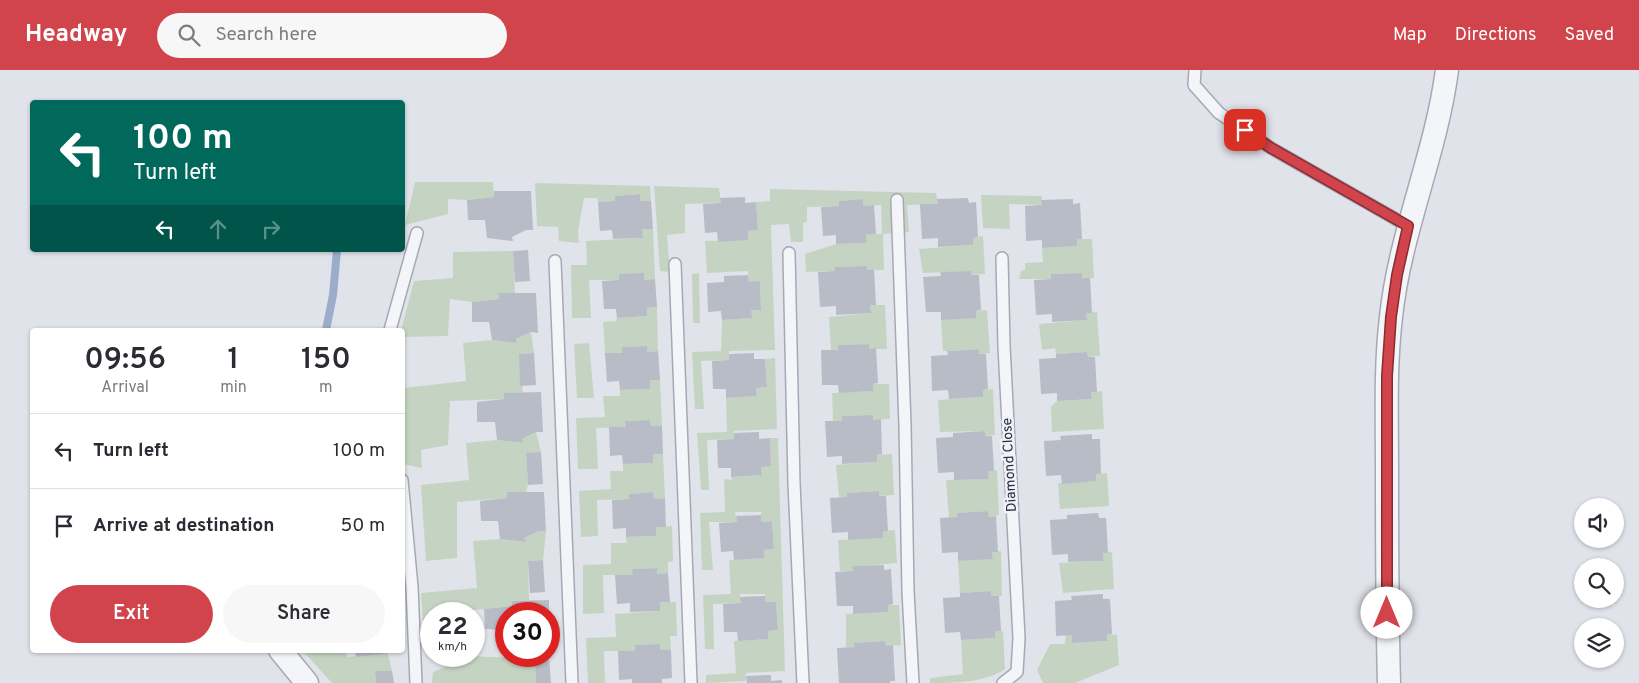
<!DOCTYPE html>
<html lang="en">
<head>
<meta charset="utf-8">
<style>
	:root { --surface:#fff; --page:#f7f7f7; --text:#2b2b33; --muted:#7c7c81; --line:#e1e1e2; --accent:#d1444b }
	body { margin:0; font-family:Overpass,sans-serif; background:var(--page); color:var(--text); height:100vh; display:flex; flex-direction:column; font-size:19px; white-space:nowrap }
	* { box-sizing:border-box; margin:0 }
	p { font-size:16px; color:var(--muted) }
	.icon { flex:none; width:28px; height:28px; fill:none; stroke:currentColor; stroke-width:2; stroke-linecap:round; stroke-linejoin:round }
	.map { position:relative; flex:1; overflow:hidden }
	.side { position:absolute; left:30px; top:258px; width:375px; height:325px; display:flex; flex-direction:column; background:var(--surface); border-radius:5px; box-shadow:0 1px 4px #0004 }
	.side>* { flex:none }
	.guide { position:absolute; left:30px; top:30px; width:375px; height:152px; border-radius:5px; box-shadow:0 1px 4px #0004; background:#00695c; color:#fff; overflow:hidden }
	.fabs { position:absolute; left:1574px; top:428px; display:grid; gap:10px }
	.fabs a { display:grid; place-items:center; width:50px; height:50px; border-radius:50%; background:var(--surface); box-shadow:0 1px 4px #0004; font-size:25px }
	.speed { position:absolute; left:420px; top:532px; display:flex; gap:10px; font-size:25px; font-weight:700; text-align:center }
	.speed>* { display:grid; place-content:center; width:65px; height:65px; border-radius:50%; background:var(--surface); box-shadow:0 1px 4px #0004; line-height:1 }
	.speed small { font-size:12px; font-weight:400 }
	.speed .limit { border:8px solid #d22; background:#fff; color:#111 }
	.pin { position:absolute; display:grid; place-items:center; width:42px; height:42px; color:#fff; margin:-21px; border-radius:10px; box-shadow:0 2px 8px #0006 }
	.me { position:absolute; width:55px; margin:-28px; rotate:0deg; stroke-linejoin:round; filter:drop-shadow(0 0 4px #0008) }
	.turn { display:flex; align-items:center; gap:18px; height:105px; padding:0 20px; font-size:22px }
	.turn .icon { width:65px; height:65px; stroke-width:2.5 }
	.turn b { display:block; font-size:35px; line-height:42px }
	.lanes { display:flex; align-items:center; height:48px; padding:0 20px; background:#0003; justify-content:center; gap:25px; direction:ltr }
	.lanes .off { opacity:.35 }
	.eta { display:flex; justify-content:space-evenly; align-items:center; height:85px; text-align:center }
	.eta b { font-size:30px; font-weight:600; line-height:35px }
	.cta { display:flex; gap:10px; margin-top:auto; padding:10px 20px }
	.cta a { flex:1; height:58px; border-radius:30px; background:var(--accent); color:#fff; font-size:20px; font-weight:600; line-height:58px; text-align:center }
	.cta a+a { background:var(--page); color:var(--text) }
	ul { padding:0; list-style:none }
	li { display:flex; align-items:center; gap:15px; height:75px; padding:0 20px; border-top:1px solid var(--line) }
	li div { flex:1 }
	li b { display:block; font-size:19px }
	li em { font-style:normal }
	header { display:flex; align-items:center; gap:30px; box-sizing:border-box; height:70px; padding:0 25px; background:var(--accent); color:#fff }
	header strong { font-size:24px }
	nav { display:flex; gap:28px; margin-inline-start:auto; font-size:18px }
	.search { width:350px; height:45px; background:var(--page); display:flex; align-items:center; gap:12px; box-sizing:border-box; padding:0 18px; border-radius:28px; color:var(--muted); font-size:19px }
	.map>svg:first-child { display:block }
	.green { fill:#c5d4c2 }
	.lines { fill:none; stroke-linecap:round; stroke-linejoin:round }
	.stream { stroke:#9badca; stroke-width:8 }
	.building { fill:#b8bcc7 }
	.lane-casing { stroke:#a6a9b4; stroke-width:14 }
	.street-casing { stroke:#a6a9b4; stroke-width:25 }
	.lane { stroke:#f4f5f8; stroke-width:11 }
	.street { stroke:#f4f5f8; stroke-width:22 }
	.route-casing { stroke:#882c31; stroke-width:12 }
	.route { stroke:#d1444b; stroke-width:9 }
	.labels { text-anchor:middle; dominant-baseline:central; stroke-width:5; stroke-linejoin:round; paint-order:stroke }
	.street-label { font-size:14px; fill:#292f42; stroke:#f0f3f7 }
</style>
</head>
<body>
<header>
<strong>Headway</strong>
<div class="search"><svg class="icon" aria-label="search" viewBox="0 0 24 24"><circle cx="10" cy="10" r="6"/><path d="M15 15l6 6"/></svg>Search here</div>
<nav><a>Map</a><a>Directions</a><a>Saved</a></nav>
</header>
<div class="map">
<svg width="1639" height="613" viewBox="0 0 1639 613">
	<rect width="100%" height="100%" fill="#e1e3ea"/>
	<path class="green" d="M415,112H493L494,127L467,130L448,129V144L405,155Z
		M535,113L650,116L651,131H640V124L615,126V131L598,132L597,128H584L578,161L579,173L559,171L558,157L537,156Z
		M654,116L719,118L721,133L685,134V163L667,165L670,202L660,201Z
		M770,119L936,123L938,134L907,135L909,162L883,164L884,200H867L866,196L835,197V201L806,202L805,184L836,174L866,173V164H882L881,135L863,136V129L839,131V136L807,137V152L803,153V172H791L789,154L771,155L775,280L729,281V290L701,291L704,339H695L692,282L721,281L722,250L751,248V240H761L760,212H749L748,201L707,203L705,171L748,170V161L758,160L756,132L770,131Z
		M981,125L1042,126V135L1009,134L1010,159L983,158Z
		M642,159H653L655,209L644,210V203L619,210H589L591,248H572L571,195H587L586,171L643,168Z
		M983,166L985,204L972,205L971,201L923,203L919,179L973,175V168Z
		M1077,169H1092L1094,208H1082V203L1051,204V209H1019L1021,201L1025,200V193L1043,192L1042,178L1077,176Z
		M513,181L515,223L498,224L499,229L472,232L450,229L448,266L403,267L401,260L414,211L453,208V182Z
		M699,203L700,253H693L692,204Z
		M870,235H885L887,279H869V274L838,275V280H831L829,247L871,243Z
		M657,237L658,281L647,282V276L623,277L622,283H605L603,252L616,251L617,248L647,246V238Z
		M987,240L990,283L979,284L978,279L943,281L941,250L976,241Z
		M1097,242L1100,286L1088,287L1087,282L1056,284L1055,278L1042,280L1039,254L1086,250V243Z
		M531,262L534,283L519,284L523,323H504V329L450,331L448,375L421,380L422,398L403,394V318L466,311L463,273L492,270L517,273L516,269Z
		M589,273L594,328H577L574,274Z
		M775,288L777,359L734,361V369L707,370L709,420H701L697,363L727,362L726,328L757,326L756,318L767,317L765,289Z
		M650,310H660L662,356H651L650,350L626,351V357L596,358L598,399H578L576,348L605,347L603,326H620V320L650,319Z
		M873,314H889L890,349L873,350V345L842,346V351H833L832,323L873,321Z
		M993,319L995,365L985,366L984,361L940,362L938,330L983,327V320Z
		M1102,321L1104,359L1052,362L1051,337L1057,331L1092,329L1091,322Z
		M536,362L541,382L526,384L528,415L526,422H507V428L457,432V488L426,491L421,415L469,410L466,373L497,370L522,373V369Z
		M770,368H778L785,601L746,603V611L706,613V605L736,603L734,571L768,569V561L778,560L776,532H765V524H740L741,533L713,534L714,579H705L703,525L731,524L729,490L764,488V480L774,479L772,451L761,452V442H735L737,452H709L713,500H702L700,443L725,442L724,409L732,410L731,407L762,405L761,397L771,396Z
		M653,384H663L665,428L654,429L653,422L629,424V429L597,430L598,466L581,467L579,421L611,419L610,401H623V394L653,393Z
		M892,384L894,425L879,426L878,421L848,423L847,427H839L836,395L877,392V385Z
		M997,400L999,445L989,447L988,441L957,443V447L949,448L946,410L989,409L988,401Z
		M1107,403L1109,436L1060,439L1058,413L1096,411V404Z
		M672,456L673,491L668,492V503L657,504V498L633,499V505H603L604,543L583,544V495L611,494V473H627L626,467L656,466V457Z
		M895,460L897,493L852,497L853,501H840L838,470L883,468V461Z
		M539,461H546L543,490L528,491L529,530L511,531L512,536L465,541L464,544H431V579L425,580L421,523L477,518L473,471L500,469L525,472L524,468Z
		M1001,481L1002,526H991V521L960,523L958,491L993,488L992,482Z
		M1112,482L1114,519L1063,523L1059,493L1102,491L1103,483Z
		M660,532H676L677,566H670L671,580H660L659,574L635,575V581H604L605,613H588L586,568L616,567L615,544L660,541Z
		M888,535H899L901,575L886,576L885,571L855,573V577H846V544L888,542Z
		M995,561H1003L1005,599C985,613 954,613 930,613V608L963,604L961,570L995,568Z
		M1107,564L1117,565L1119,595L1075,613H1043L1037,600L1050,574H1065L1066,565H1072L1073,573L1107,571Z
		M302,580H346L347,587L388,583L392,601H375L376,613H332Z
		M470,586L535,589L536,613H432L433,602Z"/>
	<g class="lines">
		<path class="stream" d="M326,260L333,225L337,180"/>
	</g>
	<path class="building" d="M494,121H531L533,160H526L512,167L513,171L487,168L485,150H468L467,130L494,127Z
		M640,124V131H651L653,159H642L643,168L613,169L612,160L600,161L598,132L615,131V126Z
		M745,127V133L756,132L758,160L748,161V170L718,172L717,162L705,163L703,134L721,133L720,128Z
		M968,128L969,133L976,132L978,167L973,168V175L938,177V168L922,169L920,134H938L937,129Z
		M863,129V136L874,135L876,164H866V173L836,174V165L823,166L821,137L839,136V131Z
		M1073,129V134L1080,133L1082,169H1077V176L1042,178V170L1026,171L1025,136L1042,135L1041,130Z
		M528,180L530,211L515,212L513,181Z
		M867,196V200H874L876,235H870L871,243L836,245V236L820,237L818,202L835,201V197Z
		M971,201L972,205H979L981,240L976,241V248L941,250V242H926L923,207L941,206L940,202Z
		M644,203V210L655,209L657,237L647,238V246L617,248L616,239H604L602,211L619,210V204Z
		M1082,203V208H1090L1092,243H1086L1087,250L1052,252V244L1036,245L1034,210L1051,209V204Z
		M748,205L749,212L760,211L761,240H751L752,248L722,250L721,241L708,242L707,213L724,212V206Z
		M498,223H536L538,263L531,262L516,269L517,273L492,270L489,252H472V232L499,229Z
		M869,274V279L876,278L878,313L873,314V321L839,323L838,315H822L821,280H838V275Z
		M647,276V282L658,281L660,310H650V319L620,320L619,311L607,312L605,283H622V277Z
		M979,279V284H986L988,319L983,320V327L949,329L948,320L932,321L931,286L948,285L947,281Z
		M1087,282L1088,287H1095L1097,322H1091L1092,329L1057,331V323L1041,324L1039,289L1056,288V284Z
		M534,283L536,315L520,316L519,284Z
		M754,283V289H765L767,317L756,318L757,326L726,328V319H713L712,291L729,290V284Z
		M541,322L543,362H536L522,369L523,373L497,370L495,352H477V332L504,329V323Z
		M873,345V350L881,349L882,384L877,385V392L842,394V386L827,387L825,351H842V346Z
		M650,350L651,356H662L663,384H653V393L623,394L622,385L610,386L609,357H626L625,351Z
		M985,361V366H992L994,401H988L989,409L954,410V402L938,403L936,368L953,367V363Z
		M759,362V369L770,368L771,396L761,397L762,405L731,407V398H718L717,370L734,369V363Z
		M1092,364V369H1100L1101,404H1096V411L1062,414L1061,405L1046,406L1044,371L1061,370L1060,366Z
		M541,382L543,414L528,415L526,383Z
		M879,421V426H886L888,461H883V468L848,470V462L832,463L830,428L847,427V423Z
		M507,422H544L546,461H539L524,468L526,472L500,469L498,451H481L480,431L507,428Z
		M653,422L654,429L665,428L666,457H656V466L626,467V458L613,459L612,430L629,429V424Z
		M988,441L989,447L996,446L998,482H992L993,489L958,491V482L942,483L940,448L957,447V443Z
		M1098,443L1099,448H1106L1108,483H1103V491L1068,492V484L1052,485L1050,450L1067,449V445Z
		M761,445V452L772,451L774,479L764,480V488L734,490L733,481L721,482L719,453L737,452L736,446Z
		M543,490L545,522L530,523L528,491Z
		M884,495V500L891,499L893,534L888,535V542L853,544V536H837L835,502L853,501L852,496Z
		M657,498V504L668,503L670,532H660V541L630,542V533L617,534L615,505H633L632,499Z
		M991,521V526H999L1001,561H995V568L961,570L960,562L945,563L943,528L960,527V523Z
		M1103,524V529H1110L1112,564H1107V571L1072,573V565L1056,566L1055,531L1072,530L1071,526Z
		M765,526V532H776L778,560L768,561V569L738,571L737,562H724L723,534L741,533L740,527Z
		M549,530V544H506V578L502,560L485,559L484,539L512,536L511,531Z
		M885,571L886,576L893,575L895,611H890V613H839L837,578L855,577L854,573Z
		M660,574V580H671L672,608L662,609V613H632V609L619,610L618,581H635V575Z
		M355,580H387L388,583L356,587Z
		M549,588L551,613H536L535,589Z
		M375,601H392L394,613H376Z
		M771,605V611L782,610V613H747L746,606Z"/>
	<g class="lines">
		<defs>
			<path id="lane" d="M1195,0L1194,15L1219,43L1271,78L1408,156
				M897,130L905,355L908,521L913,613
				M789,183L794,413L803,613
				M1002,188L1004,276L1019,568L1017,602L1003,613
				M555,191L572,613
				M675,194L691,613
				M390,260L417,163
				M402,410L412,517L416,613"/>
			<path id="street" d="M280,580L307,613
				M1389,613C1387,541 1387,469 1387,398C1387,347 1385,297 1391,247C1400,162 1436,84 1447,0"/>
		</defs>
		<use href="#lane" class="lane-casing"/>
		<use href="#street" class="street-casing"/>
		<use href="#lane" class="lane"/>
		<use href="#street" class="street"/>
	</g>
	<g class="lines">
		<defs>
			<path id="route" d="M1245,60L1271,78L1408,156L1397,205L1391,247L1387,306V543"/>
		</defs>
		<use href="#route" class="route-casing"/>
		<use href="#route" class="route"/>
	</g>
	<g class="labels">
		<g class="street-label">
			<text transform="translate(1010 395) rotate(-93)">Diamond Close</text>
		</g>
	</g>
</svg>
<div class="fabs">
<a><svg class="icon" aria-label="sound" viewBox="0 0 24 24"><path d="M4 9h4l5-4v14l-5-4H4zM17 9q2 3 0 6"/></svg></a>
<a><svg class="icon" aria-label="search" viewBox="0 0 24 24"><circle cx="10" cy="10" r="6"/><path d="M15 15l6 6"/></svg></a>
<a><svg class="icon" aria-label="layers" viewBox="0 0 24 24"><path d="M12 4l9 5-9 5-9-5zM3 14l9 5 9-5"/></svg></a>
</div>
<div class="speed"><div>22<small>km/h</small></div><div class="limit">30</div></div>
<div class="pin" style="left:1245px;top:60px;background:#d93025"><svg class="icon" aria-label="arrive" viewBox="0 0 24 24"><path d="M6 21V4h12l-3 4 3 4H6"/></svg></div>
<svg class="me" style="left:1387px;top:543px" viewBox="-20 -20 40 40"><circle r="19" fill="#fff"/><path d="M0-13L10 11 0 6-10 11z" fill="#d1444b"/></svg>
<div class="guide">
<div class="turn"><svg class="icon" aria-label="left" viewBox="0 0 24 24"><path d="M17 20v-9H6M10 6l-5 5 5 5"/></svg><div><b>100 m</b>Turn left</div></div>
<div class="lanes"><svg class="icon" aria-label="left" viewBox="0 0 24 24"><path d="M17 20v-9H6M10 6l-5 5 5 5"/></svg><svg class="icon off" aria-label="ahead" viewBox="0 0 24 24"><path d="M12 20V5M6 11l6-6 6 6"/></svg><svg class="icon off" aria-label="right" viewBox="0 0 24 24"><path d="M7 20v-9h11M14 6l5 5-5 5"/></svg></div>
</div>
<section class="side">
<div class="eta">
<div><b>09:56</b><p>Arrival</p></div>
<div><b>1</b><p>min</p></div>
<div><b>150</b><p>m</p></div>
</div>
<ul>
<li><svg class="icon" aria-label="left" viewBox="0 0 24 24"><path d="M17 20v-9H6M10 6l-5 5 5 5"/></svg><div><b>Turn left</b></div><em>100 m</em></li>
<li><svg class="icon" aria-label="arrive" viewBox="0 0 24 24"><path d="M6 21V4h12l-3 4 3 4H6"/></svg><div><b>Arrive at destination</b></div><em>50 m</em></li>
</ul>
<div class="cta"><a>Exit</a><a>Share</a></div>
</section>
</div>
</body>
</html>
